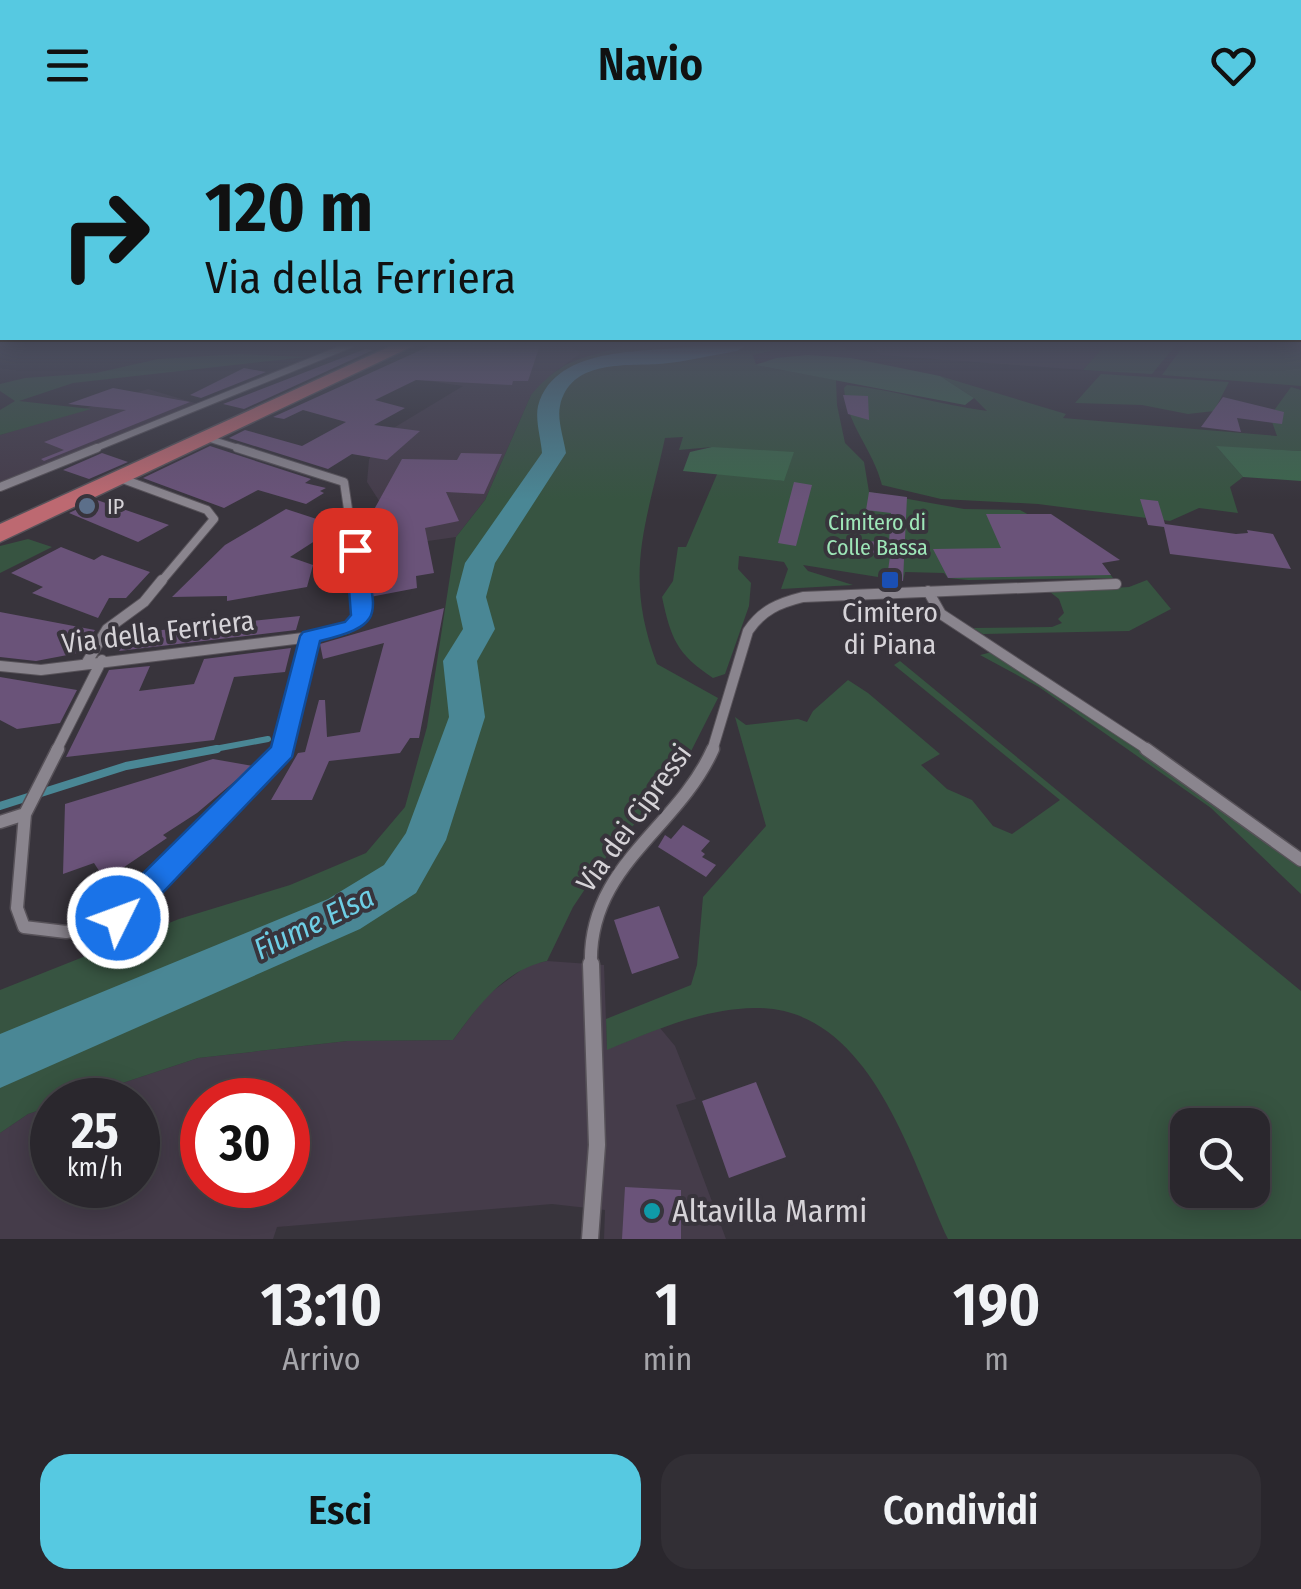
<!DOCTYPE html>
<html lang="it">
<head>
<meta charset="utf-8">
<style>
	:root { --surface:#2a272d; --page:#322f35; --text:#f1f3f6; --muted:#a5a5aa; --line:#464449; --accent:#56c9e1 }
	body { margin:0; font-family:"Fira Sans Condensed",sans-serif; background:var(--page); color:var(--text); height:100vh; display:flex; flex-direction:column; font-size:38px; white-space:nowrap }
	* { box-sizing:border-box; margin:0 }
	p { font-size:32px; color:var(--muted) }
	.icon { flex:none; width:55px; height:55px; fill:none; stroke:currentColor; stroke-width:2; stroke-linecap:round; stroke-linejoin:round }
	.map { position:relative; height:1109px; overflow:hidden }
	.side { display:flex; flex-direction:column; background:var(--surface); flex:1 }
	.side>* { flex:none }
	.top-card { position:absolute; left:0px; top:0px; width:1302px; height:210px; box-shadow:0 5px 25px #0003,0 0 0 2px var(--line); background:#56c9e1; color:#111; overflow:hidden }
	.tools { position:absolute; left:1170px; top:978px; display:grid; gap:20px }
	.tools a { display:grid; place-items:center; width:100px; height:100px; border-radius:20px; background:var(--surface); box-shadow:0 5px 25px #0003,0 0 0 2px var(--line); font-size:50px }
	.speed { position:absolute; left:30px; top:948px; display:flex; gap:20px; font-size:50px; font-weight:700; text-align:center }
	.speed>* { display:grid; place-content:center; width:130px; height:130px; border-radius:50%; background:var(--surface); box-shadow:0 5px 25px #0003,0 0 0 2px var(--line); line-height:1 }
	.speed small { font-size:25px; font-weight:400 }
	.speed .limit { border:15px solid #d22; background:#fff; color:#111 }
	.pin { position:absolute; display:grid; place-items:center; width:85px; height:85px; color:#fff; margin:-42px; border-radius:20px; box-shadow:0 5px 15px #0006 }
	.me { position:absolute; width:110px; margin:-55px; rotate:48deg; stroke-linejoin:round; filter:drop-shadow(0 0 8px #0008) }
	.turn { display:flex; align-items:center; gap:35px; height:210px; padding:0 40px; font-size:45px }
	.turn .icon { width:130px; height:130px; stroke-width:2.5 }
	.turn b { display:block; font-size:70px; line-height:85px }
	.eta { display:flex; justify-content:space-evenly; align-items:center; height:170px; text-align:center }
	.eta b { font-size:60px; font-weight:600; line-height:70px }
	.action { display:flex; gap:20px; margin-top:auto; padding:20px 40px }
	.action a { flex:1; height:115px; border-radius:30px; background:var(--accent); color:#111; font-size:40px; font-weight:600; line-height:115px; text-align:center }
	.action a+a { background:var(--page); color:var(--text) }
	header { display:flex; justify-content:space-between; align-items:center; height:130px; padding:0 40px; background:var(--accent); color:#111; font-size:45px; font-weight:600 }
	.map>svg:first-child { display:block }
	.built { fill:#453c4a; fill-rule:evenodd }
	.green { fill:#375441; fill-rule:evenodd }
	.forest { fill:#3c674c }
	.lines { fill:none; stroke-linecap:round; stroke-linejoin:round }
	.stream-far1 { stroke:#4a8795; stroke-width:6 }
	.stream { stroke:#4a8795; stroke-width:8 }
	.river { fill:#4a8795; fill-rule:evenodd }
	.building { fill:#6a5379 }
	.street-far4-casing { stroke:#575259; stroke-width:8 }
	.street-far3-casing { stroke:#575259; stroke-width:10 }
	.street-far2-casing { stroke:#575259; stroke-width:12 }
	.street-far1-casing { stroke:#575259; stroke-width:15 }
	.street-casing { stroke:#575259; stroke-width:19 }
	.primary-casing { stroke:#575259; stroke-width:3 }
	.street-far4 { stroke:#8a858e; stroke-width:6 }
	.street-far3 { stroke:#8a858e; stroke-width:8 }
	.street-far2 { stroke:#8a858e; stroke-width:10 }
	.street-far1 { stroke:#8a858e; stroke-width:12 }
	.street { stroke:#8a858e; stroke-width:16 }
	.primary { fill:#bd6971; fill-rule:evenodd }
	.route { fill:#1a73e8; stroke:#114b97; stroke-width:2.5 }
	.service-dot { fill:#5c6f8a; stroke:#38343c; stroke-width:4 }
	.transit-dot { fill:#1a4fb4; stroke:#38343c; stroke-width:4 }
	.culture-dot { fill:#0f9aa8; stroke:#38343c; stroke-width:4 }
	.labels { text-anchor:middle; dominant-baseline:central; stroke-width:8; stroke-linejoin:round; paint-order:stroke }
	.far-poi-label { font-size:22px; fill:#d6d3d8; stroke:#38343c; text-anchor:start }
	.far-park-label { font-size:22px; fill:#9ee6b8; stroke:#38343c }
	.poi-label { font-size:28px; fill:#d6d3d8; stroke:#38343c }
	.street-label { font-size:28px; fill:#d6d3d8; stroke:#38343c }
	.water-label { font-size:30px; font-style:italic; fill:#6ecee5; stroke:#38343c }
	.near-poi-label { font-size:32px; fill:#d6d3d8; stroke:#38343c; text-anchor:start }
</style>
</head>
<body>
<header><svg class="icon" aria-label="menu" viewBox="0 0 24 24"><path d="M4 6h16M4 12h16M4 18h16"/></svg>Navio<svg class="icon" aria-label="heart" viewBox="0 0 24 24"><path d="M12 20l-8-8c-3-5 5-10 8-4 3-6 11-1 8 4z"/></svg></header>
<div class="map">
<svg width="1301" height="1109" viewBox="0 0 1301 1109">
	<rect width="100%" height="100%" fill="#38343c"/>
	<path class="built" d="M460,215H568L581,223L552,244L531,265L485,370L456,407L400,415L396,397L367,352L369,330L377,308L463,256L422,250Z
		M869,215H1105L1083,240L881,225Z
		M148,259L198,274L0,352V305Z
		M547,831L604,835L607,919L660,898L675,916L696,969L676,975L726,1109H604L605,1080L552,1074L277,1097L273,1109H0V1003L28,984L52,976V1055H138V970H71L198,928L347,911L453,910L486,866L528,835ZM202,970H288V1055H202Z"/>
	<path class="green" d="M626,215H840L847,220H774L753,225L756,235L836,250L837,275L845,313L864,332L869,362L964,379L1020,380L1090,418L1113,448L968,450L948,448L944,443L905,442L903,451L803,435L808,441L853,455L781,459L788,439L784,432L739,426L738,439L751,453L749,476L725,544L713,548C677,524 671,509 662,467L673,451L678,417H686L718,342L784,351L712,317L679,320L683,307L665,308C646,396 623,444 657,534L718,568L682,639L607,726L573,777L547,831C504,840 478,876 453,910L347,911L198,928L71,970H52V976L28,984L0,1003V860L179,789L290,755L366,723L405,677L427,597L456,407L485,370L531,265C565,226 581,230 626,215Z
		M1105,215H1176L1152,244L1083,240Z
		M1184,215H1244L1258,219L1259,215H1301V256L1162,245Z
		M239,224L306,227L73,253L19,271L91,279L0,305V280L15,271L0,261V254L25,248L96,243L158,229Z
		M1101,244L1229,252L1214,281L1188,284L1142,275L1075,273Z
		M940,246L1066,284L1063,288L1277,306L1270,286L1291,257L1301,260V321L1217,317L1243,347L1230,357L1238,383L1199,378L1170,391L1038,374L941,369L882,355C873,319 847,296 844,258L847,255C895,260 940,275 987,281L974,268Z
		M28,409L52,417L0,443V416Z
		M1147,450L1171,479L1129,501L983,504L973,498L1052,497L1062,493L1058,489L1064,483L1059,469L1050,462L1129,457Z
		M992,522L1206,663L1301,734V764L1211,678L1039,557L980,525Z
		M900,531L1301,861V1109H948C909,1025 869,876 754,878C702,879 653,901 607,920L606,889L691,855L697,835L703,767L766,696L735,587L746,595L798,589L807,592L813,581L848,550L868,563L940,624L921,635L947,659L972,670L993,696L1012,704L1060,670L894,535ZM1188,995H1252V1060H1188Z"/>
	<path class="forest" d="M808,225L851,228L940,246L974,268L965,275L755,235L776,228Z
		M1216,316L1301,321V351L1243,347Z
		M712,317L794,322L784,351L683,341L690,322Z"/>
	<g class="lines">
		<path class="stream-far1" d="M204,621L268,609"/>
		<path class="stream" d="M0,676L126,636L217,619"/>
		<path class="river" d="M703,215H746L737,221C712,225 685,232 659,234C623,236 570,230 560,276C557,290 564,309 566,323L495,433L486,467L495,499L477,531L485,587L446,710L416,763L360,799L0,958V904L328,769L384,735L406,703L449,587L443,531L463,499L456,467L465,433L542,323C541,309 535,290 538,276C556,212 651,224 703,215Z"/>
	</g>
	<path class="building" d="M432,215H540L528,251H513L512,255L416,250L375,270L405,278L374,295L420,301L387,330L352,324L328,339L229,308L245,300L302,316L346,292L303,280L284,289L273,287Z
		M365,219L373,220L244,279L223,274Z
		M244,238L266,242L201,268L190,265Z
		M113,258L190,272L44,331L41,329L64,320L44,312L126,280L68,274Z
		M843,265L868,266L869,290L848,284Z
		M1223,267L1284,282L1282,294L1237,288L1241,302L1201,297Z
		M210,316L311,349L305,353L326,358L320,361L324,363L306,374L258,360L224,378L143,348Z
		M102,323L128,332L89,349L63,340Z
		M461,323L502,324L484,364L446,362L459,391L425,398L434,443L416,446L417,458L370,467L359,387L371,385L402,329L457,330Z
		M794,352L812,355L796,416L778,413Z
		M869,362L907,367L903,451L887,448L890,426L860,421L861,411L889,412L891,383L866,380Z
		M1140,369L1158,371L1165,394L1236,404L1248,403L1247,400L1273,404L1291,439L1170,424L1164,397L1148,395Z
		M97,370L169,395L138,412L69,383Z
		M286,379L338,396L290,427L313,435L307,457L227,471V466L172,467L225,415Z
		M986,384H1051L1120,430L1102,433L1111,445L948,448L933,419L1001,418Z
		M61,417L94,430L102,425L150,442L126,468H109L98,488L32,463L43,457L11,443Z
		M444,478L419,608H410L400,623L329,631L312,670H271L298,623L305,622L319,570H325L327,607L360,602L384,513L323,529L320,514Z
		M0,482L95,500L78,523L36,531L0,527Z
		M300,486L296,500L119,521L131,496L155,494L152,501Z
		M291,518L285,542L234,547L214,610L66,627L109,540L150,536L139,561L194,554L204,529Z
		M0,547L77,560L60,593L17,599L0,590Z
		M213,629L253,636L197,683L163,705L167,708L105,750L94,733L63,744L65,674Z
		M683,695L710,711L701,721L705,724L702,727L716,735L706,747L658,717L665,705L671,709Z
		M659,776L679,828L632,844L614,790Z
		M756,952L786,1027L729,1048L702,971Z
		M625,1057L681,1060V1109H622Z"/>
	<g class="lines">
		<defs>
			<path id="street-far4" d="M207,308L245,320
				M91,320L350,215"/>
			<path id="street-far3" d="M237,318L344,352L359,453
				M120,348L207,380L214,389L160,453
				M0,357L97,318"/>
			<path id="street-far2" d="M928,461L941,484L1150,621
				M87,532L107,499L144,472L162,450
				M0,536L41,540L311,507L347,498L358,491L362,470L359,450
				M56,621L102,530
				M283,621L311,507
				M712,621L748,501C762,480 779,473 803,467L1116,454"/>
			<path id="street-far1" d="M1146,619L1301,730
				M25,684L58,619
				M0,692L25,684L17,778L24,797L66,802L96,797L122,785L284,619
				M591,836C587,736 677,700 713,619"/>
			<path id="street" d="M590,1109L597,1015L591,834"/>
			<path id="primary" d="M393,215H415L0,412V394Z"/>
		</defs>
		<use href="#street-far4" class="street-far4-casing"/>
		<use href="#street-far3" class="street-far3-casing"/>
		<use href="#street-far2" class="street-far2-casing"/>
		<use href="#street-far1" class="street-far1-casing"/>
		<use href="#street" class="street-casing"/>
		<use href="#primary" class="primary-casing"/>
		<use href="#street-far4" class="street-far4"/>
		<use href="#street-far3" class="street-far3"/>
		<use href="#street-far2" class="street-far2"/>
		<use href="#street-far1" class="street-far1"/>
		<use href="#street" class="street"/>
		<use href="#primary" class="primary"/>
	</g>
	<linearGradient id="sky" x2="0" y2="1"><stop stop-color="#1f1d21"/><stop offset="0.58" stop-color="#4d5061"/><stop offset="1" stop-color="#4d5061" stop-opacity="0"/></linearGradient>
	<rect width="1301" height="370" fill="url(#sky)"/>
	<path class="route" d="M355,414L364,420C374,482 390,494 320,511L292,627L129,798L118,802L108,798L103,788L108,778L271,617L300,506L303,502L345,492L351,485L346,420Z"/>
	<circle class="service-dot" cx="87" cy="376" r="10"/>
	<rect class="transit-dot" x="880" y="440" width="20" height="20" rx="5"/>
	<circle class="culture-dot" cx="652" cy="1081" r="10"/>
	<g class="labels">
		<g class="far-poi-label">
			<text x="107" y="376">IP</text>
		</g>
		<g class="far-park-label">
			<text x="877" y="392">Cimitero di<tspan x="877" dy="25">Colle Bassa</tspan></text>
		</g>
		<g class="poi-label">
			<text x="890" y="482">Cimitero<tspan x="890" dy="32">di Piana</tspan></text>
		</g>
		<g class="street-label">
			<text transform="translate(158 502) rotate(-7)">Via della Ferriera</text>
			<text transform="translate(634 688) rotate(-54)">Via dei Cipressi</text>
		</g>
		<g class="water-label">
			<text transform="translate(314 793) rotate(-26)">Fiume Elsa</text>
		</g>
		<g class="near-poi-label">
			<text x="672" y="1081">Altavilla Marmi</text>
		</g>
	</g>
</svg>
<div class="tools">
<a><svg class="icon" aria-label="search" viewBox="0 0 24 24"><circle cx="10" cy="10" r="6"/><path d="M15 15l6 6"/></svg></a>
</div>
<div class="speed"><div>25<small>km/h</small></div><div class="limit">30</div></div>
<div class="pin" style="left:355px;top:420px;background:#d93025"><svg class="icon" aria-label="arrive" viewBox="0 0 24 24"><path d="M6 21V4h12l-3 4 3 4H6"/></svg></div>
<svg class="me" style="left:118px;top:788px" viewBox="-20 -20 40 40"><circle r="17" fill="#1a73e8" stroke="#fff" stroke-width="3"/><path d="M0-11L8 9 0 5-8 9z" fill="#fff"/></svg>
<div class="top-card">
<div class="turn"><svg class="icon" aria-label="right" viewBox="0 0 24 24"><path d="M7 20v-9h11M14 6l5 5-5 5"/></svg><div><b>120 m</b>Via della Ferriera</div></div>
</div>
</div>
<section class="side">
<div class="eta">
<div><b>13:10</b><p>Arrivo</p></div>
<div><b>1</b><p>min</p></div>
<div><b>190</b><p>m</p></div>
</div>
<div class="action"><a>Esci</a><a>Condividi</a></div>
</section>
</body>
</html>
